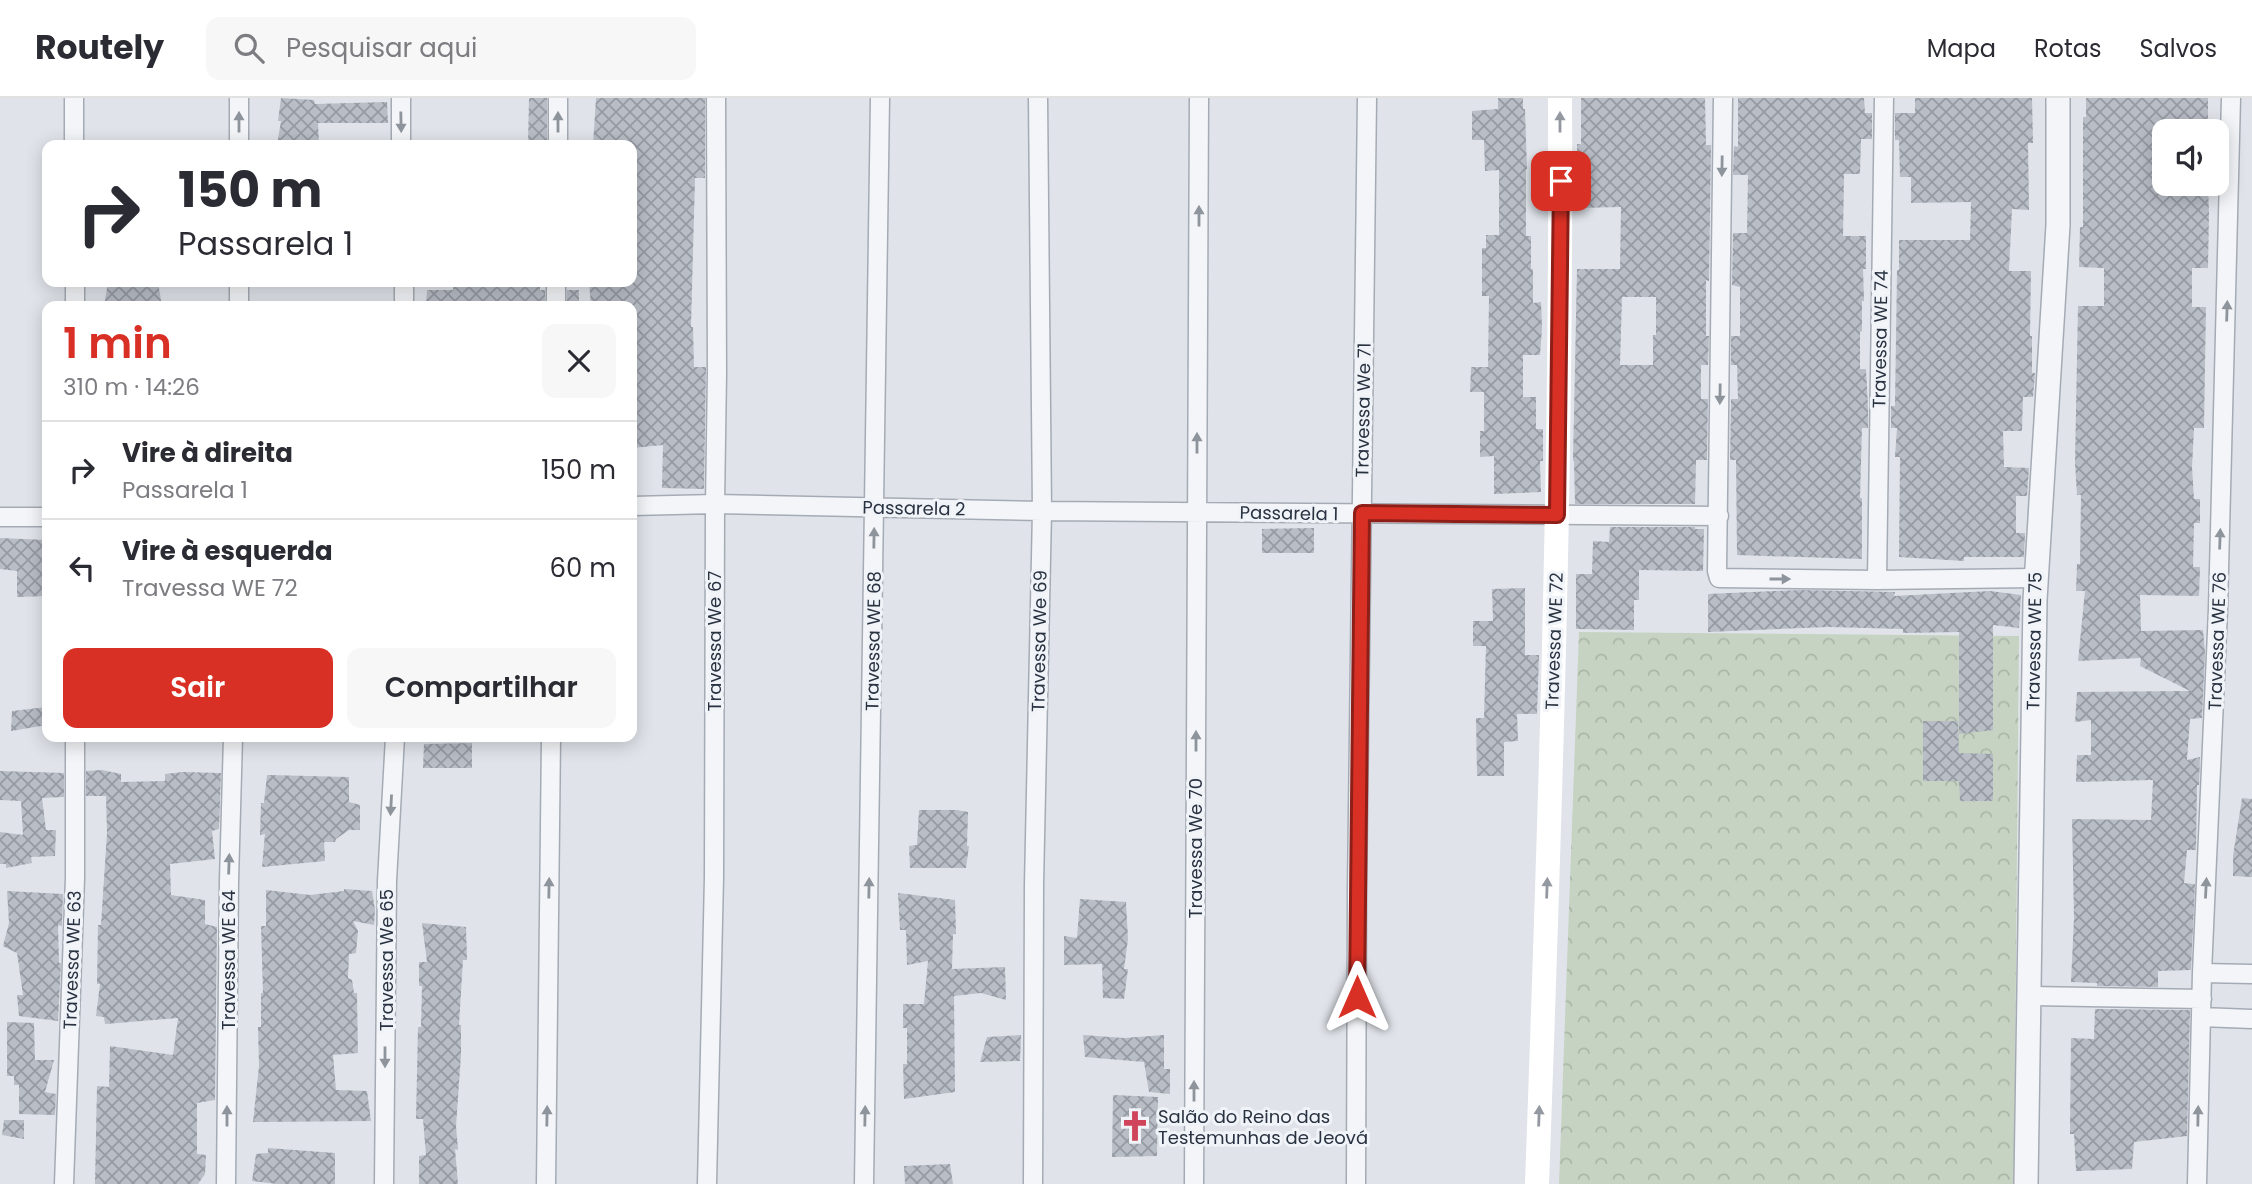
<!DOCTYPE html>
<html lang="pt">
<head>
<meta charset="utf-8">
<style>
	:root { --surface:#fff; --page:#f7f7f7; --text:#2b2b33; --muted:#7c7c81; --line:#e1e1e2; --accent:#d93025 }
	body { margin:0; font-family:Poppins,sans-serif; background:var(--page); color:var(--text); height:100vh; display:flex; flex-direction:column; font-size:26px; white-space:nowrap }
	* { box-sizing:border-box; margin:0 }
	p { font-size:23px; color:var(--muted) }
	.icon { flex:none; width:38px; height:38px; fill:none; stroke:currentColor; stroke-width:2; stroke-linecap:round; stroke-linejoin:round }
	.map { position:relative; flex:1; overflow:hidden }
	.sheet { position:absolute; left:42px; top:203px; width:595px; height:441px; display:flex; flex-direction:column; background:var(--surface); border-radius:14px; box-shadow:0 4px 18px #0003 }
	.sheet>* { flex:none }
	.top-card { position:absolute; left:42px; top:42px; width:595px; height:147px; border-radius:14px; box-shadow:0 4px 18px #0003; background:#fff; color:var(--text); overflow:hidden }
	.buttons { position:absolute; left:2152px; top:21px; display:grid; gap:14px }
	.buttons a { display:grid; place-items:center; width:77px; height:77px; border-radius:14px; background:var(--surface); box-shadow:0 4px 18px #0003; font-size:35px }
	.pin { position:absolute; display:grid; place-items:center; width:60px; height:60px; color:#fff; margin:-30px; border-radius:14px; box-shadow:0 4px 10px #0006 }
	.me { position:absolute; width:77px; margin:-38px; rotate:0deg; stroke-linejoin:round; filter:drop-shadow(0 0 5px #0008) }
	.turn { display:flex; align-items:center; gap:24px; height:147px; padding:0 21px; font-size:32px }
	.turn .icon { width:91px; height:91px; stroke-width:2.5 }
	.turn b { display:block; font-size:49px; line-height:60px }
	.round { display:grid; place-items:center; flex:none; width:74px; height:74px; border-radius:14px; background:var(--page) }
	.headline { display:flex; align-items:center; justify-content:space-between; height:119px; padding:0 21px }
	h1 { font-size:42px; font-weight:600; line-height:52px; color:var(--accent) }
	.cta { display:flex; gap:14px; margin-top:auto; padding:14px 21px }
	.cta a { flex:1; height:80px; border-radius:14px; background:var(--accent); color:#fff; font-size:28px; font-weight:600; line-height:80px; text-align:center }
	.cta a+a { background:var(--page); color:var(--text) }
	ul { padding:0; list-style:none }
	li { display:flex; align-items:center; gap:21px; height:98px; padding:0 21px; border-top:2px solid var(--line) }
	li div { flex:1 }
	li b { display:block; font-size:26px }
	li em { font-style:normal }
	header { display:flex; align-items:center; gap:42px; box-sizing:border-box; height:98px; padding:0 35px; background:var(--surface); border-bottom:2px solid var(--line) }
	header strong { font-size:33px }
	nav { display:flex; gap:38px; margin-inline-start:auto; font-size:24px }
	.search { width:490px; height:63px; background:var(--page); display:flex; align-items:center; gap:18px; box-sizing:border-box; padding:0 24px; border-radius:14px; color:var(--muted); font-size:26px }
	.map>svg:first-child { display:block }
	.forest { fill:url(#forest-crowns) }
	.building { fill:url(#building-cross-hatch); fill-rule:evenodd }
	.lines { fill:none; stroke-linecap:round; stroke-linejoin:round }
	.minor-casing { stroke:#a5abb4; stroke-width:21 }
	.tertiary-casing { stroke:#a5abb4; stroke-width:26 }
	.minor { stroke:#f3f5f8; stroke-width:18 }
	.tertiary { stroke:#f3f5f8; stroke-width:23 }
	.secondary { stroke:#fff; stroke-width:24 }
	.oneway { fill:#8e949c }
	.oneway2 { fill:#9498a0 }
	.route-casing { stroke:#8d1f18; stroke-width:18 }
	.route { stroke:#d93025; stroke-width:12 }
	.labels { text-anchor:middle; dominant-baseline:central; stroke-width:6; stroke-linejoin:round; paint-order:stroke }
	.street-label { font-size:18px; fill:#293241; stroke:#f0f3f7 }
	.poi-label { font-size:18px; fill:#293241; stroke:#f0f3f7; text-anchor:start }
</style>
</head>
<body>
<header>
<strong>Routely</strong>
<div class="search"><svg class="icon" aria-label="search" viewBox="0 0 24 24"><circle cx="10" cy="10" r="6"/><path d="M15 15l6 6"/></svg>Pesquisar aqui</div>
<nav><a>Mapa</a><a>Rotas</a><a>Salvos</a></nav>
</header>
<div class="map">
<svg width="2252" height="1086" viewBox="0 0 2252 1086">
	<defs>
		<pattern id="forest-crowns" width="20" height="18" patternUnits="userSpaceOnUse" patternTransform="scale(1.75)"><rect width="20" height="18" fill="#c6d3c2"/><path d="M2 6a3 3 0 1 1 6 0M12 15a3 3 0 1 1 6 0" fill="none" stroke="#aab6a8"/></pattern>
		<pattern id="building-cross-hatch" width="8" height="8" patternUnits="userSpaceOnUse" patternTransform="scale(1.75)"><rect width="8" height="8" fill="#b8bdc6"/><path d="M0 0l8 8M0 8l8-8" fill="none" stroke="#969aa2"/></pattern>
	</defs>
	<rect width="100%" height="100%" fill="#e0e4ea"/>
	<path class="forest" d="M1579,534L2019,538L2014,1086H1559Z"/>
	<path class="building" d="M281,0L314,2L315,6L387,4L388,25H318L319,47H277L281,23H278Z
		M529,0H547V47H528Z
		M596,0H705V80H695L691,229H693L694,269H706L704,391L662,390L663,347L632,350V208H591L589,184H632V47H593Z
		M1498,0H1523V11H1525L1527,71H1526V138H1531V171H1533V205L1541,204L1542,230L1540,257H1523V299H1536V331H1543V363H1540L1541,394L1494,396V358L1480,359V333H1484V294H1470L1471,269H1488L1489,198H1482V150H1486V137H1499V72L1485,73L1484,42H1472V13L1498,11Z
		M1581,0H1705L1706,47H1711L1709,183L1706,182V238H1709L1708,267H1701V301H1708L1707,362H1696L1695,406H1575L1574,363H1573L1577,171H1620L1621,109L1579,110L1577,46H1581ZM1622,199H1656V237H1653V267H1620Z
		M1738,0H1864L1865,15H1872V41H1861L1860,76H1844L1843,138H1866V171H1863L1864,203H1862V233L1860,234V271H1866L1868,309V330H1862L1860,400H1862V461L1737,457L1736,362H1730L1731,301H1738L1737,267H1731V238H1740V189L1732,187L1733,135H1747L1748,77H1733L1734,48L1738,49Z
		M1915,0H2032L2033,45H2028L2029,112L2012,111L2009,173H2031L2030,238H2032V275H2035L2033,299H2023L2022,333H2003L2004,369L2029,370L2027,398H2016V435H2025L2024,459H1964V463L1899,459L1900,359H1895L1897,330H1891V308H1895L1897,172H1899V142H1970L1971,104L1911,105V79H1900L1899,42H1895V15H1915Z
		M2086,0H2208V33H2165V86H2208L2209,116L2208,170H2192V209H2206L2204,330H2194L2192,369L2194,401H2200V425H2194L2193,469H2200L2199,498L2140,497L2141,533L2203,532L2205,555L2202,620L2190,621L2187,662L2200,659L2199,687H2197L2196,752H2187L2184,785L2195,786L2191,872L2158,873V889L2097,888V885L2071,884L2074,820L2072,721L2151,722L2153,682L2076,684L2077,657H2091V622L2075,624L2077,594L2190,593L2140,568L2141,560L2078,563L2085,493H2076L2077,466H2080L2081,397H2077L2075,365L2078,208H2104V170L2079,169L2080,129H2083V19H2086Z
		M108,184H158L162,208H104Z
		M454,184H540V192H545V208H426L427,192H453Z
		M567,192H579V208H567Z
		M1610,429H1695V431H1704L1703,473L1639,472V502H1634V532L1576,531V476H1592L1593,443L1609,444Z
		M1314,430V455H1262V431Z
		M0,440L47,442V498L17,499V473L0,471Z
		M1525,490V557H1539L1537,616H1517L1518,643L1504,644V678H1477L1476,620H1484L1486,548H1473V523H1493L1492,491Z
		M1800,492L1895,494L1894,498L1990,493L2021,497L2019,530L1993,527V632L1959,636V534L1903,535V531L1829,529L1708,534V496Z
		M47,609V627L11,633L12,613Z
		M1923,623H1958L1959,655L1993,656V703H1960L1959,683H1923Z
		M472,645V670H423L424,646Z
		M102,672L121,676V684L165,683V676L183,674L221,675L219,731L212,733L215,761L170,766L171,797L205,802V826L217,829L215,1002L197,1005V1056L206,1057L205,1076L198,1086H95L97,988L109,989L110,948L173,957L178,920L105,926L104,919L96,918L100,886H97L98,827H101L107,735L106,698H86V673Z
		M0,673L64,675V699L42,700L46,732H56L55,758L31,759L32,765L6,770V766H0V734L23,737L21,703L0,702Z
		M267,677L349,679V704L360,707V732H349L336,741L335,744H324L325,763L262,769L265,736L260,737L261,705H264Z
		M2242,700L2252,701V779L2233,778V758Z
		M919,712H957L968,714L967,748H969L966,770H910L909,748L917,747Z
		M344,791L372,793L375,812L374,827L353,823L358,833L356,855L349,856L348,880L352,882L354,895H357L358,955L333,957L336,992L367,993L371,1023L253,1024L259,968L258,929H261V895H263L261,828H266V792L310,797L344,793Z
		M7,793L63,796L62,828L58,827L59,865H61L58,923L19,918L17,897H23L17,855L3,848L9,825Z
		M898,795L955,802L956,836H953L952,871L1005,869L1006,902L981,895L954,898L955,994L904,1001L903,966H907V930H903V906H924L928,863L907,867L906,832H900Z
		M1080,801L1126,804L1128,841L1124,871H1128L1124,901L1103,900L1102,866L1064,867V838L1077,840Z
		M422,825L466,829L467,862H463L459,927H461V957L456,1028L458,1052L455,1051L458,1086H419V1058L426,1057L423,1021H416L418,929H421L422,888H419V864H427Z
		M2095,911L2190,912L2187,1038L2134,1044L2132,1071L2076,1073L2074,1036H2070L2071,940L2094,941Z
		M7,924L34,925L35,962H54L45,994L56,996L55,1017L19,1016V987H14V978H7Z
		M1021,937L1020,963L980,964L987,939Z
		M1083,937L1124,940L1164,937V971H1170V996L1149,994L1144,964L1085,959Z
		M1113,997L1158,999L1157,1058L1112,1059Z
		M4,1022H24V1041L2,1037Z
		M268,1050L335,1055V1086H277L252,1083L256,1056L268,1055Z
		M950,1066L953,1086H905L904,1068Z"/>
	<g class="lines">
		<defs>
			<path id="minor" d="M239,0V47
				M401,0V47
				M1723,0L1717,473L1719,480L1877,482L2035,480
				M74,47V0
				M558,47V0
				M75,184V208
				M404,184V208
				M239,208V184
				M556,208V184
				M632,408L715,406L1042,413L1719,418
				M0,419H47
				M1877,482L1884,0
				M2202,875L2252,876
				M2029,898L2202,901
				M2201,919L2252,921
				M64,1086L75,780V639
				M226,1086L229,783L233,639
				M384,1086L387,783L395,639
				M546,1086L551,639
				M707,1086L714,779L715,406L717,275L716,0
				M864,1086L880,0
				M1033,1086L1034,787L1042,413L1038,0
				M1194,1086L1199,0
				M1356,1086L1357,792L1367,0
				M2197,1086L2202,875L2218,511L2231,0"/>
			<path id="tertiary" d="M2026,1086L2035,502L2058,127V0"/>
		</defs>
		<use href="#minor" class="minor-casing"/>
		<use href="#tertiary" class="tertiary-casing"/>
		<use href="#minor" class="minor"/>
		<use href="#tertiary" class="tertiary"/>
		<path class="secondary" d="M1537,1086C1550,724 1562,362 1560,0"/>
	</g>
	<defs><path id="oneway-solid" d="M-6-.8H1V-3.2L6.5 0L1 3.2V.8H-6Z" transform="scale(1.75)"/></defs>
	<g class="oneway">
		<use href="#oneway-solid" transform="translate(239 24) rotate(-90)"/>
		<use href="#oneway-solid" transform="translate(401 24) rotate(89)"/>
		<use href="#oneway-solid" transform="translate(558 24) rotate(-90)"/>
		<use href="#oneway-solid" transform="translate(1722 68) rotate(91)"/>
		<use href="#oneway-solid" transform="translate(1199 118) rotate(-90)"/>
		<use href="#oneway-solid" transform="translate(2227 213) rotate(-88)"/>
		<use href="#oneway-solid" transform="translate(1720 296) rotate(91)"/>
		<use href="#oneway-solid" transform="translate(1197 345) rotate(-90)"/>
		<use href="#oneway-solid" transform="translate(874 440) rotate(-89)"/>
		<use href="#oneway-solid" transform="translate(2220 441) rotate(-88)"/>
		<use href="#oneway-solid" transform="translate(1780 481)"/>
		<use href="#oneway-solid" transform="translate(1196 643) rotate(-90)"/>
		<use href="#oneway-solid" transform="translate(391 707) rotate(93)"/>
		<use href="#oneway-solid" transform="translate(229 766) rotate(-88)"/>
		<use href="#oneway-solid" transform="translate(549 790) rotate(-89)"/>
		<use href="#oneway-solid" transform="translate(869 790) rotate(-89)"/>
		<use href="#oneway-solid" transform="translate(2206 790) rotate(-87)"/>
		<use href="#oneway-solid" transform="translate(385 959) rotate(90)"/>
		<use href="#oneway-solid" transform="translate(1194 993) rotate(-90)"/>
		<use href="#oneway-solid" transform="translate(227 1018) rotate(-90)"/>
		<use href="#oneway-solid" transform="translate(547 1018) rotate(-89)"/>
		<use href="#oneway-solid" transform="translate(865 1018) rotate(-89)"/>
		<use href="#oneway-solid" transform="translate(2198 1018) rotate(-89)"/>
	</g>
	<g class="oneway2">
		<use href="#oneway-solid" transform="translate(1560 24) rotate(-90)"/>
		<use href="#oneway-solid" transform="translate(1547 790) rotate(-88)"/>
		<use href="#oneway-solid" transform="translate(1539 1018) rotate(-88)"/>
	</g>
	<g class="lines">
		<defs>
			<path id="route" d="M1357,899L1362,415L1557,417L1561,83"/>
		</defs>
		<use href="#route" class="route-casing"/>
		<use href="#route" class="route"/>
	</g>
	<defs>
		<symbol id="church-bare" viewBox="-9 -9 18 18"><path d="M-1.2-6h2.4v3.5h3.3v2.4h-3.3V6h-2.4V-.1h-3.3v-2.4h3.3Z" fill="#d0445b" stroke="#f0f3f7" stroke-width="2.5" paint-order="stroke"/></symbol>
	</defs>
	<g fill-rule="evenodd">
		<use href="#church-bare" x="1113" y="1006" width="44" height="44"/>
	</g>
	<g class="labels">
		<g class="street-label">
			<text transform="translate(1880 241) rotate(-89)">Travessa WE 74</text>
			<text transform="translate(1363 312) rotate(-89)">Travessa We 71</text>
			<text transform="translate(914 410) rotate(1)">Passarela 2</text>
			<text transform="translate(1289 415) rotate(1)">Passarela 1</text>
			<text transform="translate(714 543) rotate(-90)">Travessa We 67</text>
			<text transform="translate(873 543) rotate(-89)">Travessa WE 68</text>
			<text transform="translate(1039 543) rotate(-89)">Travessa We 69</text>
			<text transform="translate(1554 543) rotate(-88)">Travessa WE 72</text>
			<text transform="translate(2034 543) rotate(-89)">Travessa WE 75</text>
			<text transform="translate(2217 543) rotate(-88)">Travessa WE 76</text>
			<text transform="translate(1195 750) rotate(-90)">Travessa We 70</text>
			<text transform="translate(72 862) rotate(-88)">Travessa WE 63</text>
			<text transform="translate(228 862) rotate(-90)">Travessa WE 64</text>
			<text transform="translate(386 862) rotate(-90)">Travessa We 65</text>
		</g>
		<g class="poi-label">
			<text x="1158" y="1018">Salão do Reino das<tspan x="1158" dy="21">Testemunhas de Jeová</tspan></text>
		</g>
	</g>
</svg>
<div class="buttons">
<a><svg class="icon" aria-label="sound" viewBox="0 0 24 24"><path d="M4 9h4l5-4v14l-5-4H4zM17 9q2 3 0 6"/></svg></a>
</div>
<div class="pin" style="left:1561px;top:83px;background:#d93025"><svg class="icon" aria-label="arrive" viewBox="0 0 24 24"><path d="M6 21V4h12l-3 4 3 4H6"/></svg></div>
<svg class="me" style="left:1357px;top:899px" viewBox="-20 -20 40 40"><path d="M0-17L14 15 0 8-14 15z" fill="#d93025" stroke="#fff" stroke-width="4"/></svg>
<div class="top-card">
<div class="turn"><svg class="icon" aria-label="right" viewBox="0 0 24 24"><path d="M7 20v-9h11M14 6l5 5-5 5"/></svg><div><b>150 m</b>Passarela 1</div></div>
</div>
<section class="sheet">
<div class="headline"><div><h1>1 min</h1><p>310 m · 14:26</p></div><a class="round"><svg class="icon" aria-label="close" viewBox="0 0 24 24"><path d="M6 6l12 12M18 6L6 18"/></svg></a></div>
<ul>
<li><svg class="icon" aria-label="right" viewBox="0 0 24 24"><path d="M7 20v-9h11M14 6l5 5-5 5"/></svg><div><b>Vire à direita</b><p>Passarela 1</p></div><em>150 m</em></li>
<li><svg class="icon" aria-label="left" viewBox="0 0 24 24"><path d="M17 20v-9H6M10 6l-5 5 5 5"/></svg><div><b>Vire à esquerda</b><p>Travessa WE 72</p></div><em>60 m</em></li>
</ul>
<div class="cta"><a>Sair</a><a>Compartilhar</a></div>
</section>
</div>
</body>
</html>
